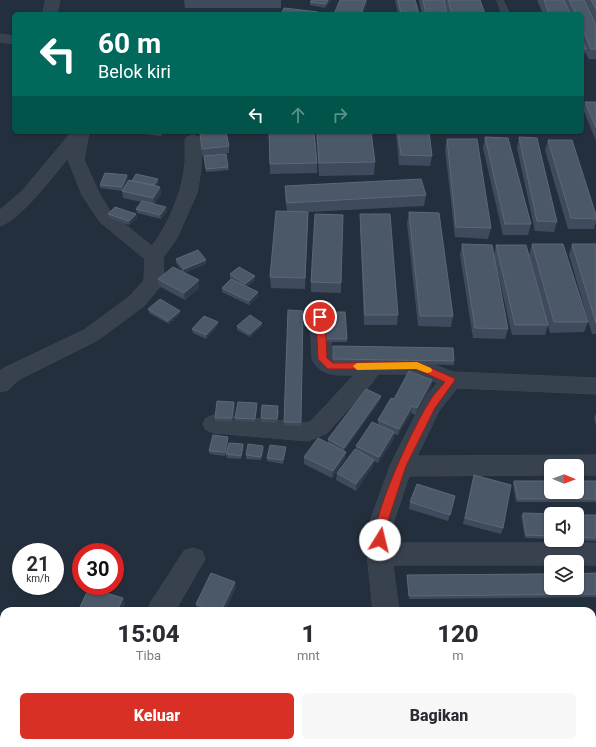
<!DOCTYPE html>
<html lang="id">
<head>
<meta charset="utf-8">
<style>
	:root { --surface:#fff; --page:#f7f7f7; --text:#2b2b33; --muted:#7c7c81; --accent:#d93025 }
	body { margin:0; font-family:Roboto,sans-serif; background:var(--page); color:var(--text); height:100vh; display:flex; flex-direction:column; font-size:15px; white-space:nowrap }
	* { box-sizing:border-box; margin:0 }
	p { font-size:13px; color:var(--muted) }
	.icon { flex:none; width:22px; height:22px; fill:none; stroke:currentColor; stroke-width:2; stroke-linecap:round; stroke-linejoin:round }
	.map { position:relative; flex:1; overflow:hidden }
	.panel { position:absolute; left:0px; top:607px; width:596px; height:140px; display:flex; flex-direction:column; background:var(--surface); border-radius:12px 12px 0 0; box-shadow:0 1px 3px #0004 }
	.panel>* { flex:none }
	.banner { position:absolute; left:12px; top:12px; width:572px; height:122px; border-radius:6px; box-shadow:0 1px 3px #0004; background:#00695c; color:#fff; overflow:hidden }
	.needle { width:26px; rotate:91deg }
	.fabs { position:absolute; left:544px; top:459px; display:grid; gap:8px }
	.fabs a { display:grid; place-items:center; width:40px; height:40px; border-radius:6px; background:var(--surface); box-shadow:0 1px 3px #0004; font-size:20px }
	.speed { position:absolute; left:12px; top:543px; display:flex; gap:8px; font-size:20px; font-weight:700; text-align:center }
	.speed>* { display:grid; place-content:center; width:52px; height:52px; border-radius:50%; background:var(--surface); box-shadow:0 1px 3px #0004; line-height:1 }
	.speed small { font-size:10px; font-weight:400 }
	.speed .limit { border:6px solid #d22; background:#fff; color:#111 }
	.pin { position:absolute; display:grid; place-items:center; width:34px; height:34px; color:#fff; margin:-17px; border:2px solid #fff; border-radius:50%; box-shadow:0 1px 4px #0007 }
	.me { position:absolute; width:44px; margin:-22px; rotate:9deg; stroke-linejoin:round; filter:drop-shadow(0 0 3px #0008) }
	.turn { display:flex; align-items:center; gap:14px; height:84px; padding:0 20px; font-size:18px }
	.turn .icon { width:52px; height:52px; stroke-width:2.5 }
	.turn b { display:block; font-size:28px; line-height:34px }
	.lanes { display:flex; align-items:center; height:38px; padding:0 20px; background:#0003; justify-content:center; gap:20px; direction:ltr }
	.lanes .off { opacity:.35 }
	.eta { display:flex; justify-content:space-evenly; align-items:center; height:68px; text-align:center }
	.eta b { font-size:24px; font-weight:800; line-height:28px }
	.action { display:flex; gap:8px; margin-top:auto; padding:8px 20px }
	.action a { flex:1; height:46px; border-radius:6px; background:var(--accent); color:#fff; font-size:16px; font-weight:800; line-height:46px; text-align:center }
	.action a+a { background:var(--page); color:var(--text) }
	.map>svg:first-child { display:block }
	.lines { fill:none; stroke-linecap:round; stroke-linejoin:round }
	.service-casing { stroke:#414a57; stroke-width:1 }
	.minor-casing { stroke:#414a57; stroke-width:1 }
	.service { fill:#38414e; fill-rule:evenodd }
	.minor { fill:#38414e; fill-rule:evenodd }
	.wall { fill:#3f4b5c }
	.shaded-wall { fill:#2f3b4b }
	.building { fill:#4b5868; stroke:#5c6777 }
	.route { fill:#d93025; stroke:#8d1f18 }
	.slow { fill:#f59e0b }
</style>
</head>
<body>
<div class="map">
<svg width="596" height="747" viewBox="0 0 596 747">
	<rect width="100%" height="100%" fill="#242f3e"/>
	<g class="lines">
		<defs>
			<path id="service" d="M497,0H503L510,14H502Z"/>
			<path id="minor" d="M46,0H60L57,14H43Z
				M0,34L14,36V44L0,42Z
				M72,132H89L84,160L100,195L112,214L152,246C168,225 180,197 184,171C186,161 185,150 185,140L187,137L193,135L199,137L201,140V170L197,193L177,238L163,258L164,282L144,306L98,340L18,380L8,390L0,392V371L4,368L84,330L130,296L144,280L145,259L100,222L82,195L68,160V158C54,175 20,220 0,226V210L22,191Z
				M320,310L327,312L330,317L332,356L336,359L417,358L453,372L596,378V394L457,388L439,411L417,456L596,455V475H577V466H551V475L409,476L392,527V543H596V565H577V562H551V565H393L399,611H373L367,554L368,527L390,466L423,400L437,383L415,374H378L372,383L327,433L308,441L214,433L206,430L203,424L206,418L214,415L306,423L311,421L354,375C336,375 321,377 312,359L310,317L313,312Z
				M193,548L202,551L205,559L175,611H147L151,602L184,551Z
				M592,652H596V678H592Z
				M74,743H102L101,747H73Z
				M388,743H416V747H388Z"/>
		</defs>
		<use href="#service" class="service-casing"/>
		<use href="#minor" class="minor-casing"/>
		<use href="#service" class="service"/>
		<use href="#minor" class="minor"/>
	</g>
	<path class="wall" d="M184,0H281V8H185Z
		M312,0H331L325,8L310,5V2Z
		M395,0H415L419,14H398Z
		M419,0H444L447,14H422Z
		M444,0H480L485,14H448Z
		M537,0H584L596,25V59H589L585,52L583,59H582V14H543Z
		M584,0H596V25Z
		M585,102H596V141L583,109Z
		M143,132H163L161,136L144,134Z
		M269,132L317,163V173L270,174Z
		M316,132H371L375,162L374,175L319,176Z
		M396,132H429L432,156L430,166L399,165Z
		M488,132H507L506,133H488Z
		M200,134L229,146V153L202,156Z
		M485,137L531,224L528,235H503L483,148Z
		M519,137L557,222L554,232L535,231L517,148Z
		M447,139L491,228L488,239L455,237L445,149Z
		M548,140L596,215V222L594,229H568L545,150Z
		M204,156L228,167L229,170L206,172Z
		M127,175L128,179L125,187L132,181L159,182L157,186L160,187L161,194L154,204L167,211L161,219L137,213L136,209L142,202L123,198L122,191L100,188V185Z
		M285,186L426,195L424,206L308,212L305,289L271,288L270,277L287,211L285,197Z
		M409,212L453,316L451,327L418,326L407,223Z
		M108,214H136L137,218L129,225L109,218Z
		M360,214L398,315L397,325H364L360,224Z
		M462,244L508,329L505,339L473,338L460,255Z
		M532,244L588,322L584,332L550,333L529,255Z
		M572,244H596V334H592L569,255Z
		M496,245L548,325L545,335H512L494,256Z
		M176,259L206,264L184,273L176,263Z
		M230,274L255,280L246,287L258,296L249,305L222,292V288L238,282L230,278Z
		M158,279L199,280V288L185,300L159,286Z
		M311,282L341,283V293L311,292Z
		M148,309L180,311V314L169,324L149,313Z
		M288,310L303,311L301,426L284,425Z
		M325,312L347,339V342H325Z
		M218,322V325L206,339L193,333L192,329Z
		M237,326H262L250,337L237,330Z
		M333,346L454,361V365L333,363Z
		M432,380L431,387L416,415L411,413L398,435L394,434V439L378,463L374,461L373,466L356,491L336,480L337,473L356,450V446L378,424V420L394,399Z
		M381,399L344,451L346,452L345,458L332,478L304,464V457L328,443V439Z
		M235,405L233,422L215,421V418Z
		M257,406L255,422L236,421L235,418Z
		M279,410L277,423L261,422V418Z
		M596,413V426L594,418Z
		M228,440L225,456L210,454L209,451Z
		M243,444L244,448L241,459L227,458L226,454Z
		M263,446L264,449L261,460L246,459V455Z
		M286,447V450L283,464L267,461V458Z
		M474,475L503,528L501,534L463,524Z
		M514,481H596V502H516L513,484Z
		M455,496L448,521L409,509L410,502Z
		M523,513L551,514V539L525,538L521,516Z
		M577,515H596V541L570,540H577Z
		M596,573V597L409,599L407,578V575Z
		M236,587L225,611H200L197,610L196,604Z
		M592,626H596V652H592Z
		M592,685H596V712H592Z"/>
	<path class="shaded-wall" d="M328,0H331L325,8L326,4Z
		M366,0H367V4L363,14H361Z
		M161,132H163L161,136Z
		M127,175L128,179L123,191L122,187Z
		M158,179L159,182L154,190V186Z
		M160,187L161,194L154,205L153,198Z
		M166,207L167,211L161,219L160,215Z
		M136,214L137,218L129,225V221Z
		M206,260V264L184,273V269Z
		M255,276V280L245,287V284Z
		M199,280V288L185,300L184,293Z
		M258,292V296L249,305V301Z
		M180,311V314L169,324L168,321Z
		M218,322V325L206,339V335Z
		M262,323V326L250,337V334Z
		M432,380L431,387L416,415L417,408Z
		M381,396V399L344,451V448Z
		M234,402L235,405L233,422L232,418Z
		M257,403V406L255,422V419Z
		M412,406L411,413L398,435L399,429Z
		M394,432V439L378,463L379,457Z
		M228,437V440L225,456V452Z
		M243,444L244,448L241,459V456Z
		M263,446L264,449L261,460V457Z
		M286,447V450L283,464V460Z
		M346,452L345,458L332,478L333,471Z
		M374,460L373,466L356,491V484Z
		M235,582L236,587L225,611H221Z
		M123,598L125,604L122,611H117Z"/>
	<path class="building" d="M312,0H328L326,4L310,2Z
		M340,0H366L361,14H334Z
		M398,0H415L419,14H401Z
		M423,0H444L447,14H426Z
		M448,0H480L485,14H452Z
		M544,0H564L570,14H549Z
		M569,0H584L596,25V49H591L582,28V14H576Z
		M591,0H596V9Z
		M284,8L318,12L317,14H281Z
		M582,40L586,49H582Z
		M585,102H596V128Z
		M220,132H226L229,146L202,149L200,134Z
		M269,132H314L317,163L270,164Z
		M317,132H371L375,162L319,163Z
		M398,132H429L432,156L401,155Z
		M485,137L508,138L531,224H505Z
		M519,137L537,138L557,222L537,221Z
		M447,139H477L491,228L456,227Z
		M548,140H572L596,215V219L571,218Z
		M226,154L228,167L206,169L204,156Z
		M105,173L127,175L122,187L100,185Z
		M136,174L158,179L154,185L132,181Z
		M421,179L426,195L287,203L285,186Z
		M129,180L160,187L153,198L122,191Z
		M142,201L166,207L160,215L136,209Z
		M115,207L136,214L129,221L108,214Z
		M276,211L308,212L305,278L270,277Z
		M409,212L439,213L453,316H420Z
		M315,214L343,215L341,283L311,282Z
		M360,214H390L398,315H365Z
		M462,244L492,245L508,329L475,328Z
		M532,244H563L588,322H554Z
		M572,244H596V323Z
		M496,245H526L548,325H515Z
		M198,250L206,260L184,269L176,259Z
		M173,267L199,280L184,293L158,279Z
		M239,267L255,276L245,284L230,274Z
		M231,279L258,292L249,301L222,288Z
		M160,299L180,311L168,321L148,309Z
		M288,310L303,311L301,422H284Z
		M325,312H345L347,339H325Z
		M250,315L262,323L250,334L237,326Z
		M204,316L218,322L206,335L192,329Z
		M333,346L453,348L454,361L333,359Z
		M409,371L432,380L417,408L412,406L399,429L378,420L391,398L394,399Z
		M366,389L381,396L344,448L328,439Z
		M217,401L234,402L232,418H215Z
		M238,402L257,403L255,419L235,418Z
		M262,405L278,406L277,419L261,418Z
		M372,422L394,432L379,457L356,446Z
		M213,435L228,437L225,452L209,451Z
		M318,438L346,452L333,471L304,457Z
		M229,443L243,444L241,456L226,454Z
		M248,444L263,446L261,457L246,455Z
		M270,445L286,447L283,460L267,458Z
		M355,449L374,460L356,484L337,473Z
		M474,475L511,485L503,528L465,518Z
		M514,481H551V492H577V481H596V499H518Z
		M417,484L455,496L450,515L410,502Z
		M523,513L556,514H551V536L526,535Z
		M577,515H596V538L577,537Z
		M211,573L235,582L221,611H214L196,604Z
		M596,573V594L409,596L407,575L551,574V588H577V574Z
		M89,588L123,598L117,611H78Z
		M176,608L188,611H175Z
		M592,626H596V649H592Z
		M592,685H596V710H592Z
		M104,743H159L168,747H102Z
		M424,746H450V747H424Z"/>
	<path class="route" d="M320,314L325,317L327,358L333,363L417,362L454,378L455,380L435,408L406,466L386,527L383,544L380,545L376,544C367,524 415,424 428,404C432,396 439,389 445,382L416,369H328L318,359L316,317Z"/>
	<path class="slow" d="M417,362L431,368L432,370L431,372L427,373L416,369L357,370L353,366L357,363Z"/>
</svg>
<div class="fabs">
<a><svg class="needle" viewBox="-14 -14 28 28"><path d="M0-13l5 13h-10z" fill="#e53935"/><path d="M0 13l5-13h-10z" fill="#7c7c81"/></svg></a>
<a><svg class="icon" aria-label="sound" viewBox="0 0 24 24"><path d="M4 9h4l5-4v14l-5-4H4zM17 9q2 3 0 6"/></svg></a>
<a><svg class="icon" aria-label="layers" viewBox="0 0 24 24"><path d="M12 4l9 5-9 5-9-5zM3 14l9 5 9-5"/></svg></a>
</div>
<div class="speed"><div>21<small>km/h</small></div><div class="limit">30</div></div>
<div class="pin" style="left:320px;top:317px;background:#d93025"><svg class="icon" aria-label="arrive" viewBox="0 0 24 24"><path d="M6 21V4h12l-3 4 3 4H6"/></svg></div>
<svg class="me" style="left:380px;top:540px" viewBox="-20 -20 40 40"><circle r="19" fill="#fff"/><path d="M0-13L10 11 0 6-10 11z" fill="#d93025"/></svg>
<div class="banner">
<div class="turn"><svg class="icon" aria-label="left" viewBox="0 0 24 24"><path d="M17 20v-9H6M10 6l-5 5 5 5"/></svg><div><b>60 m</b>Belok kiri</div></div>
<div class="lanes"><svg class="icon" aria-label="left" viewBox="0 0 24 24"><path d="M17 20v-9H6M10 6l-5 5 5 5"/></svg><svg class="icon off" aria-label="ahead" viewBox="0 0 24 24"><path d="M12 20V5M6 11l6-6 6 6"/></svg><svg class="icon off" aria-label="right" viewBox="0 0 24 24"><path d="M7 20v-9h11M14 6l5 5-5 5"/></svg></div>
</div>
<section class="panel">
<div class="eta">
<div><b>15:04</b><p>Tiba</p></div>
<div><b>1</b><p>mnt</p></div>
<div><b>120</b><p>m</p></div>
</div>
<div class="action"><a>Keluar</a><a>Bagikan</a></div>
</section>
</div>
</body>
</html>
